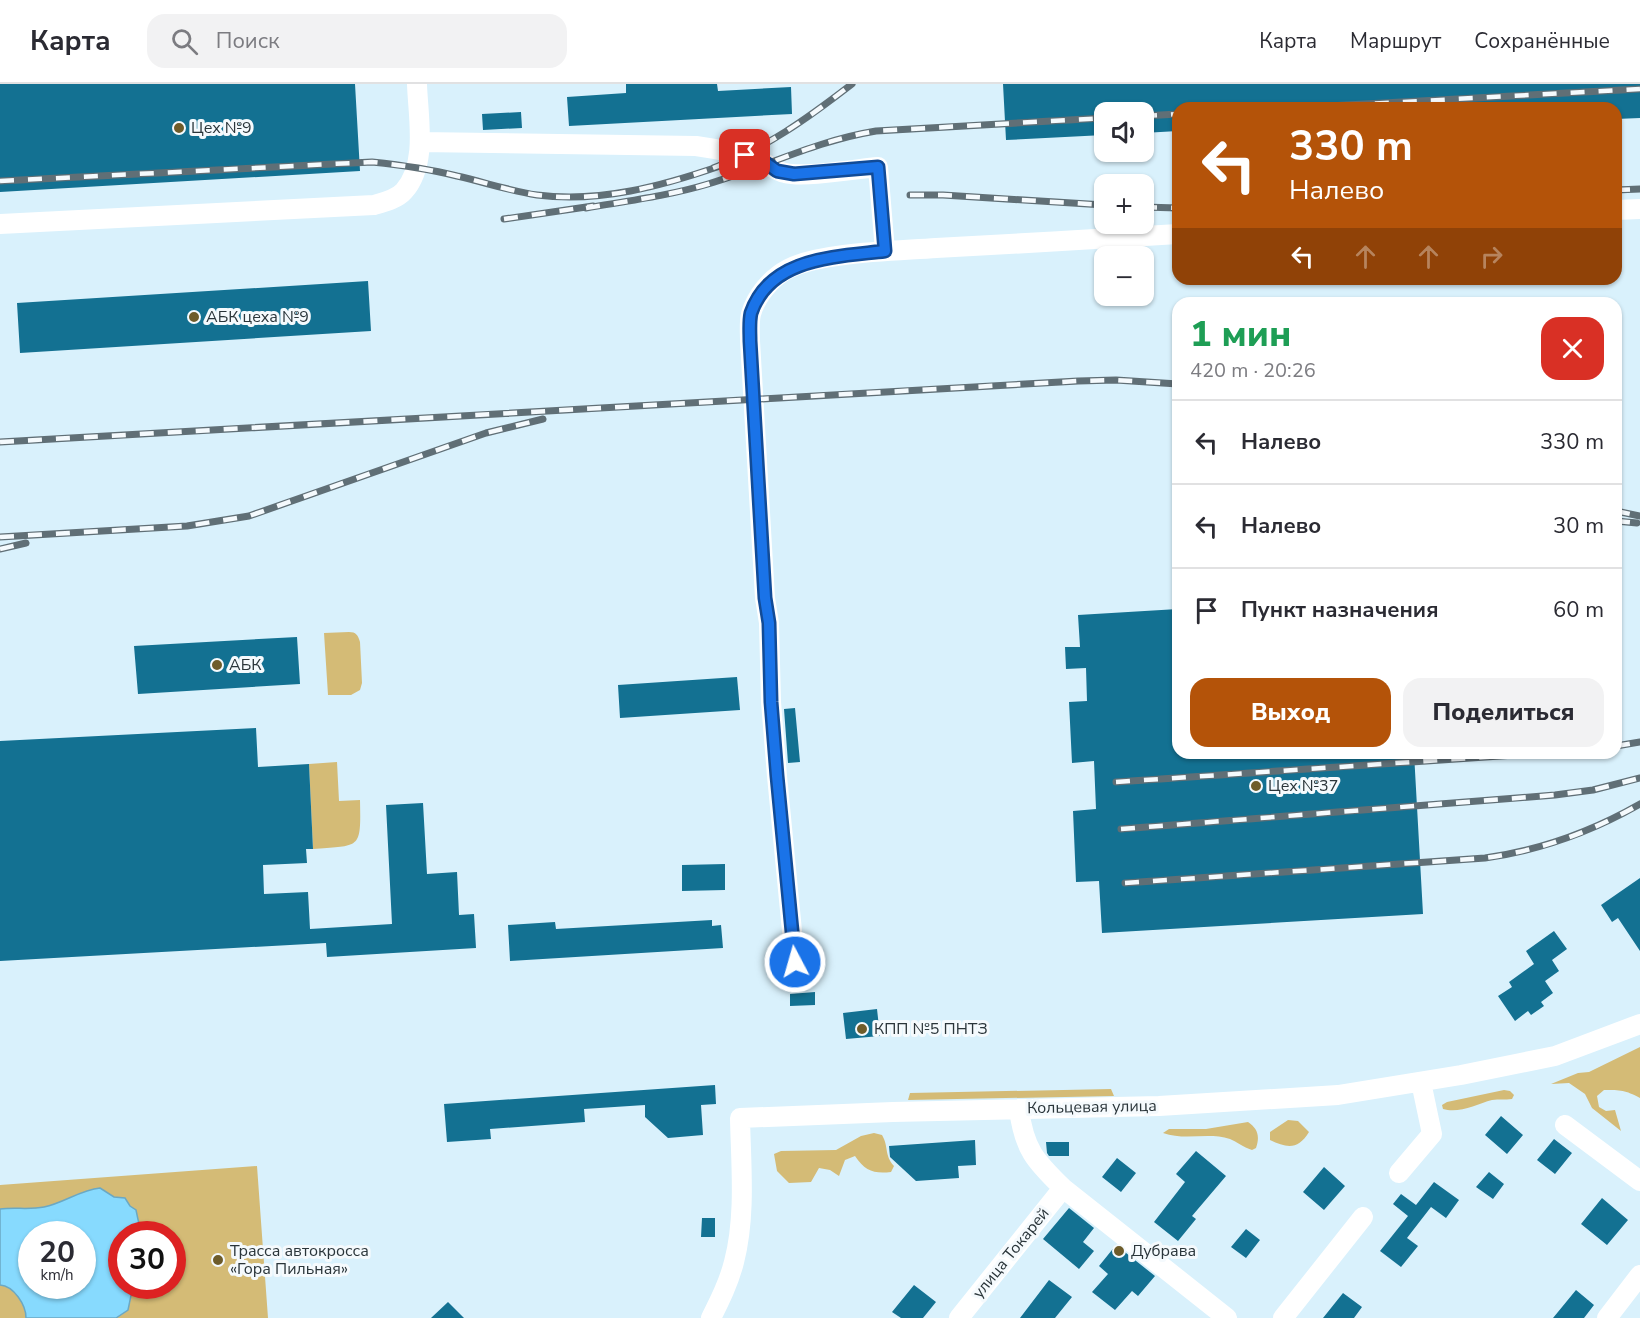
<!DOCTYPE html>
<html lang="ru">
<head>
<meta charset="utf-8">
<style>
	:root { --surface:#fff; --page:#f2f2f3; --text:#2b2b33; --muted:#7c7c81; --line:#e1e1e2; --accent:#b45309 }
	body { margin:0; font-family:"Nunito Sans",sans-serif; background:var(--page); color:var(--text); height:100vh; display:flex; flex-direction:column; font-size:22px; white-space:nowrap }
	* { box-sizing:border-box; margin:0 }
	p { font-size:20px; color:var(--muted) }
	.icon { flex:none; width:33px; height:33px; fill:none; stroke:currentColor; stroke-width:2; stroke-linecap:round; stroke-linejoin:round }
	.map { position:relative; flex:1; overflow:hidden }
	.panel { position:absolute; left:1172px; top:213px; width:450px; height:462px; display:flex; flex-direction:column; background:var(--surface); border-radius:18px; box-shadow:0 2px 4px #0004 }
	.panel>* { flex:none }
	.top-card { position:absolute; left:1172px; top:18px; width:450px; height:183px; border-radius:18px; box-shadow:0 2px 4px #0004; background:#b45309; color:#fff; overflow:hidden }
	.controls { position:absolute; left:1094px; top:18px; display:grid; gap:12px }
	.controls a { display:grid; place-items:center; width:60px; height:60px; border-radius:12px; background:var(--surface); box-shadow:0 2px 4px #0004; font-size:30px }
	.speed { position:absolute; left:18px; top:1137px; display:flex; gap:12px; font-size:30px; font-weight:700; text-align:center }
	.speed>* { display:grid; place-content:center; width:78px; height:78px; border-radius:50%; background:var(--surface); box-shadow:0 2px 4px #0004; line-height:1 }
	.speed small { font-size:15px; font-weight:400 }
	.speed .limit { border:9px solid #d22; background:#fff; color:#111 }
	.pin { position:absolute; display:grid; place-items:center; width:51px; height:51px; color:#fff; margin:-26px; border-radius:12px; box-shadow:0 3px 9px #0006 }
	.me { position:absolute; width:66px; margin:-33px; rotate:354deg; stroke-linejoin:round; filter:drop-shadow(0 0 4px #0008) }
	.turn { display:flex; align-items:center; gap:21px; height:126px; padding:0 18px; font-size:27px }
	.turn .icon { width:78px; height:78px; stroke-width:2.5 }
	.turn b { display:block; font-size:42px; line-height:51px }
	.lanes { display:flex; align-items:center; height:57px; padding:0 18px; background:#0003; justify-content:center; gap:30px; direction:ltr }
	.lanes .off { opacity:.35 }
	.round { display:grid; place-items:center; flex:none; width:63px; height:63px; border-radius:18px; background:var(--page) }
	.headline { display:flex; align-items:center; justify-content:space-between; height:102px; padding:0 18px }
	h1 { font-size:36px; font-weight:800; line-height:45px; color:#1e9e55 }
	.primary-button { display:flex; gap:12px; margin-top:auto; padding:12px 18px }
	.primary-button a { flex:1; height:69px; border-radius:18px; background:var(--accent); color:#fff; font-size:24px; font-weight:800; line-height:69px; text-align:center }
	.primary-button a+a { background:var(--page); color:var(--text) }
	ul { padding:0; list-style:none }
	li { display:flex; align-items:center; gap:18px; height:84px; padding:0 18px; border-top:2px solid var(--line) }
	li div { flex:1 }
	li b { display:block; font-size:22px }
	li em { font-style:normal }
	header { display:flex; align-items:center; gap:36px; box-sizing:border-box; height:84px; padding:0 30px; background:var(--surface); border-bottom:2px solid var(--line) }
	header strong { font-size:28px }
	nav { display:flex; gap:33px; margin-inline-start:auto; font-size:21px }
	.search { width:420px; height:54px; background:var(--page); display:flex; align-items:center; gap:15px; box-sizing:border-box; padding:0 21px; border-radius:18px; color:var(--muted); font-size:22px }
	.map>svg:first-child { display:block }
	.green { fill:#d4bb76; fill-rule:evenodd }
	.water { fill:#87dafe; stroke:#6ba8c3; stroke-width:1.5; fill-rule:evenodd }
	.building { fill:#137192 }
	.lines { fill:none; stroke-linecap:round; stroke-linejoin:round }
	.minor { stroke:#fff; stroke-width:20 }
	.rail-casing { stroke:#606f76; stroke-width:7 }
	.rail { stroke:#f5fafd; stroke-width:4.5; stroke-dasharray:14; stroke-linecap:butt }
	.route-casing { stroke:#114b97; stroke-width:15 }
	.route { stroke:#1a73e8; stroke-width:10 }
	.poi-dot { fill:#6e5c2a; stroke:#f5fafd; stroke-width:2 }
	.labels { text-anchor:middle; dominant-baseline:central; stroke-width:6; stroke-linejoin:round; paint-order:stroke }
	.poi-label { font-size:16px; fill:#2a353a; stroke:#f5fafd; text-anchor:start }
	.street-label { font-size:16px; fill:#2a353a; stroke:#f5fafd }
</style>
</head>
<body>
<header>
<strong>Карта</strong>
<div class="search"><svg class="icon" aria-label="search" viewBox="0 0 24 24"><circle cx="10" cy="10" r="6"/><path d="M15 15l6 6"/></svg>Поиск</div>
<nav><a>Карта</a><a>Маршрут</a><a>Сохранённые</a></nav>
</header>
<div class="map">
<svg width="1640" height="1234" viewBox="0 0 1640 1234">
	<rect width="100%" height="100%" fill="#d9f1fc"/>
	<path class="green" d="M349,548C356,548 358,551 360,558L362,599L360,606L351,611H328L324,549Z
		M337,678L339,717L360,716C361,766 361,761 313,765L309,680Z
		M1640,963V1014C1625,1006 1621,1006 1604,1006L1597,1012L1599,1023L1606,1027L1615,1026L1621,1047L1592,1024L1585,1010L1569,999L1551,1000L1578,989L1589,988Z
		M1111,1005L1114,1012L908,1016L910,1009Z
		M1504,1006L1510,1007L1514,1011L1512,1015C1505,1016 1499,1015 1492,1016C1477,1020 1459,1030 1443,1025L1442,1021L1447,1018Z
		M1288,1036L1298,1037L1309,1048C1298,1066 1287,1064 1270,1056V1048Z
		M1248,1038C1258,1045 1260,1052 1256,1064L1252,1066C1243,1063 1237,1058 1230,1055C1208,1048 1185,1057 1163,1049L1169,1045H1206Z
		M874,1049L882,1051C889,1063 884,1071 894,1082L891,1088C874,1090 865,1087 855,1072L845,1076L839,1092L830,1086L819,1084L811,1098L789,1099L777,1087L774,1070L781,1067L836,1066L861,1052Z
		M257,1082L268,1234H0V1101ZM32,1150H82V1202H32ZM122,1150H172V1202H122Z"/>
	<path class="water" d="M100,1104L114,1113L125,1114L130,1122L136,1126L139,1140V1150H122V1202H133L128,1226L116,1234H26C26,1221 14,1202 0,1201V1125C14,1123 30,1126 44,1123C64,1119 80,1106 100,1104ZM32,1150H82V1202H32Z"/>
	<path class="building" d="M0,0H355L360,87L0,108Z
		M626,0H717L718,7L791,3L792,30L569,42L567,13L626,9Z
		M1003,0H1640V34L1616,35V24H1178V47L1143,49V28H1104V51L1006,56Z
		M521,28L522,44L483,46L482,30Z
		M368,197L371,247L20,269L17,219Z
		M1178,525V669H1414L1423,830L1102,849L1099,797L1076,798L1073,727L1096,725L1094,677L1072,679L1069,618L1087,617L1086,584L1066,585L1065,563H1080L1078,531Z
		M297,553L300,600L138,610L134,562Z
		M737,593L740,626L620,634L618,601Z
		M795,624L800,678L788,679L784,625Z
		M256,644L258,683L309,680L313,765H306L307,779L263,781L264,810L308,808L310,845L392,840L386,721L423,719L427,790L457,788L459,831L474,830L476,864L327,873L326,859L0,877V657Z
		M725,780V806L682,807V781Z
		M1640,794V867L1618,834L1612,838L1601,821Z
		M712,836V842L721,841L723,864L510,877L508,841L555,838L556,845Z
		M1554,847L1567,865L1552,876L1559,887L1545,897L1553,909L1541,918L1544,922L1531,931L1528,927L1515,937L1498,912L1512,903L1509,898L1534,880L1526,867Z
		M815,908V921L790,922V910Z
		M877,925L880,952L846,955L843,929Z
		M715,1001L716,1020L701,1021L703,1051L668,1054L645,1033V1021L584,1025L585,1038L490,1045L491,1055L447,1058L444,1020Z
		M1501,1032L1523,1051L1507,1070L1485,1051Z
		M1554,1055L1572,1069L1555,1090L1537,1076Z
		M975,1056L976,1081L958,1082L959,1094L916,1097L890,1073L889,1062Z
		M1046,1058H1069V1072H1049L1047,1069Z
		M1196,1067L1226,1092L1192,1132L1196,1135L1178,1157L1154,1138L1185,1098L1176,1090Z
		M1117,1074L1136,1089L1121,1108L1102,1093Z
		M1324,1083L1345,1102L1324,1126L1303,1108Z
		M1489,1088L1504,1100L1493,1115L1476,1103Z
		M1434,1098L1459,1116L1446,1134L1431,1123L1407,1154L1418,1162L1401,1183L1380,1167L1408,1132L1393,1120L1401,1110L1416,1121Z
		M1602,1114L1628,1136L1607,1161L1581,1140Z
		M1069,1124L1094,1144L1083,1158L1094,1167L1079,1185L1043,1155Z
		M702,1134H715V1153H701Z
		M1246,1145L1260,1156L1246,1174L1231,1163Z
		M1116,1161L1155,1192L1138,1212L1132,1207L1115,1226L1092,1208L1108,1190L1099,1182Z
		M1049,1196L1072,1213L1055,1234H1020Z
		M914,1201L936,1218L923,1234H901L892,1228Z
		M1576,1206L1594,1221L1584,1234H1553Z
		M1343,1209L1362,1223L1354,1234H1323Z
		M448,1218L464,1234H431Z"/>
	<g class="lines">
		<path class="minor" d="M420,58L696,62C718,65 738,69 760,77C768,80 775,87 785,89C804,94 856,85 878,83L885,167
			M1616,126L1640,125
			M0,140L374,121C385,118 397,115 404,107C428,80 418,33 417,0
			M795,878L777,692L771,618L769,539L765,514L750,257C750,248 749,238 751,230C756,212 771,194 788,185C820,168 898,167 936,164C1017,160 1097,155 1178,150
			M1019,1025C1024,1065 1035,1077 1063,1104L1227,1234
			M1565,1041L1640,1097
			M1399,1089L1432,1050L1421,998
			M711,1234C720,1216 729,1198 734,1178C746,1132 741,1081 740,1034L893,1028L1159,1022L1338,1011L1461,991L1555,972L1640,940
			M959,1234L1063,1104
			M1283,1234L1363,1133
			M1607,1234L1640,1191"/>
		<defs>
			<path id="rail" d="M1291,24L1640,5
				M1143,32L1178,30
				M713,84C765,65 808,34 852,0
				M0,97L372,78C401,81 429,85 457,92C484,98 510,107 537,111C600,119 662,102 720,82
				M1616,106L1640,105
				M910,111H943L1104,121
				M1143,123L1178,124
				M586,124C627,117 668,112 708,100C766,83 815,57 876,47L1104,34
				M504,135L593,122
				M0,358L1078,297L1116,296L1178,300
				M1616,427L1640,432
				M1616,437L1637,439
				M0,453L187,442L249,432L486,349L543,335
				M0,465L26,459
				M1616,662L1640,658
				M1116,698L1545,669
				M1121,745L1555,711L1593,706L1640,694
				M1125,799L1485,774C1542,766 1591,748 1640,720"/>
		</defs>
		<use href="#rail" class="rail-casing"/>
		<use href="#rail" class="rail"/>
	</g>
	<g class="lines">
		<defs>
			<path id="route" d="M745,71L766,79L777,87L794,90L878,83L885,167C836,173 770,173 751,229C749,238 750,248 750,257L765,514L769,539L771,618L777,692L795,878"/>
		</defs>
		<use href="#route" class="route-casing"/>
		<use href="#route" class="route"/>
	</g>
	<g class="poi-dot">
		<circle cx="179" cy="44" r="6"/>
		<circle cx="194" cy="233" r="6"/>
		<circle cx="217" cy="581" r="6"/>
		<circle cx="1256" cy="702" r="6"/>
		<circle cx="862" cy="945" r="6"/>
		<circle cx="1119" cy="1167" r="6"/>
		<circle cx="218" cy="1176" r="6"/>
	</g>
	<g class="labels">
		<g class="poi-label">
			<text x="191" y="44">Цех №9</text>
			<text x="206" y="233">АБК цеха №9</text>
			<text x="229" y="581">АБК</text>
			<text x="1268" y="702">Цех №37</text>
			<text x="874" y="945">КПП №5 ПНТЗ</text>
			<text x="230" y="1167">Трасса автокросса<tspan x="230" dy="18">«Гора Пильная»</tspan></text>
			<text x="1131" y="1167">Дубрава</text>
		</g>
		<g class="street-label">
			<text transform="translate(1092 1023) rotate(-1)">Кольцевая улица</text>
			<text transform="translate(1011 1169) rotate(-51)">улица Токарей</text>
		</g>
	</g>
</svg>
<div class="controls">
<a><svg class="icon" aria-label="sound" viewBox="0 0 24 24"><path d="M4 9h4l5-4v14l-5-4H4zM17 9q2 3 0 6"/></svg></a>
<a>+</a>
<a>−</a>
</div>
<div class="speed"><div>20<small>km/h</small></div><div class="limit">30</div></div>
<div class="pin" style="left:745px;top:71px;background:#d93025"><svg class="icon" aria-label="arrive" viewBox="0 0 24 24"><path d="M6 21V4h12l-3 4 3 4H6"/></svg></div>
<svg class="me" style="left:795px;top:878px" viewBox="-20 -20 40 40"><circle r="17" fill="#1a73e8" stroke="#fff" stroke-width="3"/><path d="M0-11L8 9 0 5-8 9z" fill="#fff"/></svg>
<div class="top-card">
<div class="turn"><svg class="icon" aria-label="left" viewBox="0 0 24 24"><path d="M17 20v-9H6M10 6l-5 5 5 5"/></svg><div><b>330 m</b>Налево</div></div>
<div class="lanes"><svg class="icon" aria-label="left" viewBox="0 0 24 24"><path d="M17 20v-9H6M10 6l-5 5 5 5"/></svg><svg class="icon off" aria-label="ahead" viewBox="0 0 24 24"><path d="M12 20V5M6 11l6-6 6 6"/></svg><svg class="icon off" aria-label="ahead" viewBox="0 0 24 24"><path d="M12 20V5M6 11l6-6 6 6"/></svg><svg class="icon off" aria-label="right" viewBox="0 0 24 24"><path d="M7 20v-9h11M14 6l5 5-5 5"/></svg></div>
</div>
<section class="panel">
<div class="headline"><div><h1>1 мин</h1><p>420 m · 20:26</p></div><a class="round" style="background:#d93025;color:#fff"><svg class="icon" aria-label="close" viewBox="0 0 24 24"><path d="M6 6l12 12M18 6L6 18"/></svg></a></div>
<ul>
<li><svg class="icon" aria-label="left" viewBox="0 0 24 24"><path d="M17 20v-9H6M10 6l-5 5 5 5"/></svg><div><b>Налево</b></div><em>330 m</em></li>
<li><svg class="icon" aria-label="left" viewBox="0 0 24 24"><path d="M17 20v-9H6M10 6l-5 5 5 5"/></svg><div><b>Налево</b></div><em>30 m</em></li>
<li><svg class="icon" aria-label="arrive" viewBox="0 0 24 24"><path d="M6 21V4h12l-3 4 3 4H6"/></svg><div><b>Пункт назначения</b></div><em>60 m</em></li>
</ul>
<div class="primary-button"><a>Выход</a><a>Поделиться</a></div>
</section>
</div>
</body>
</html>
